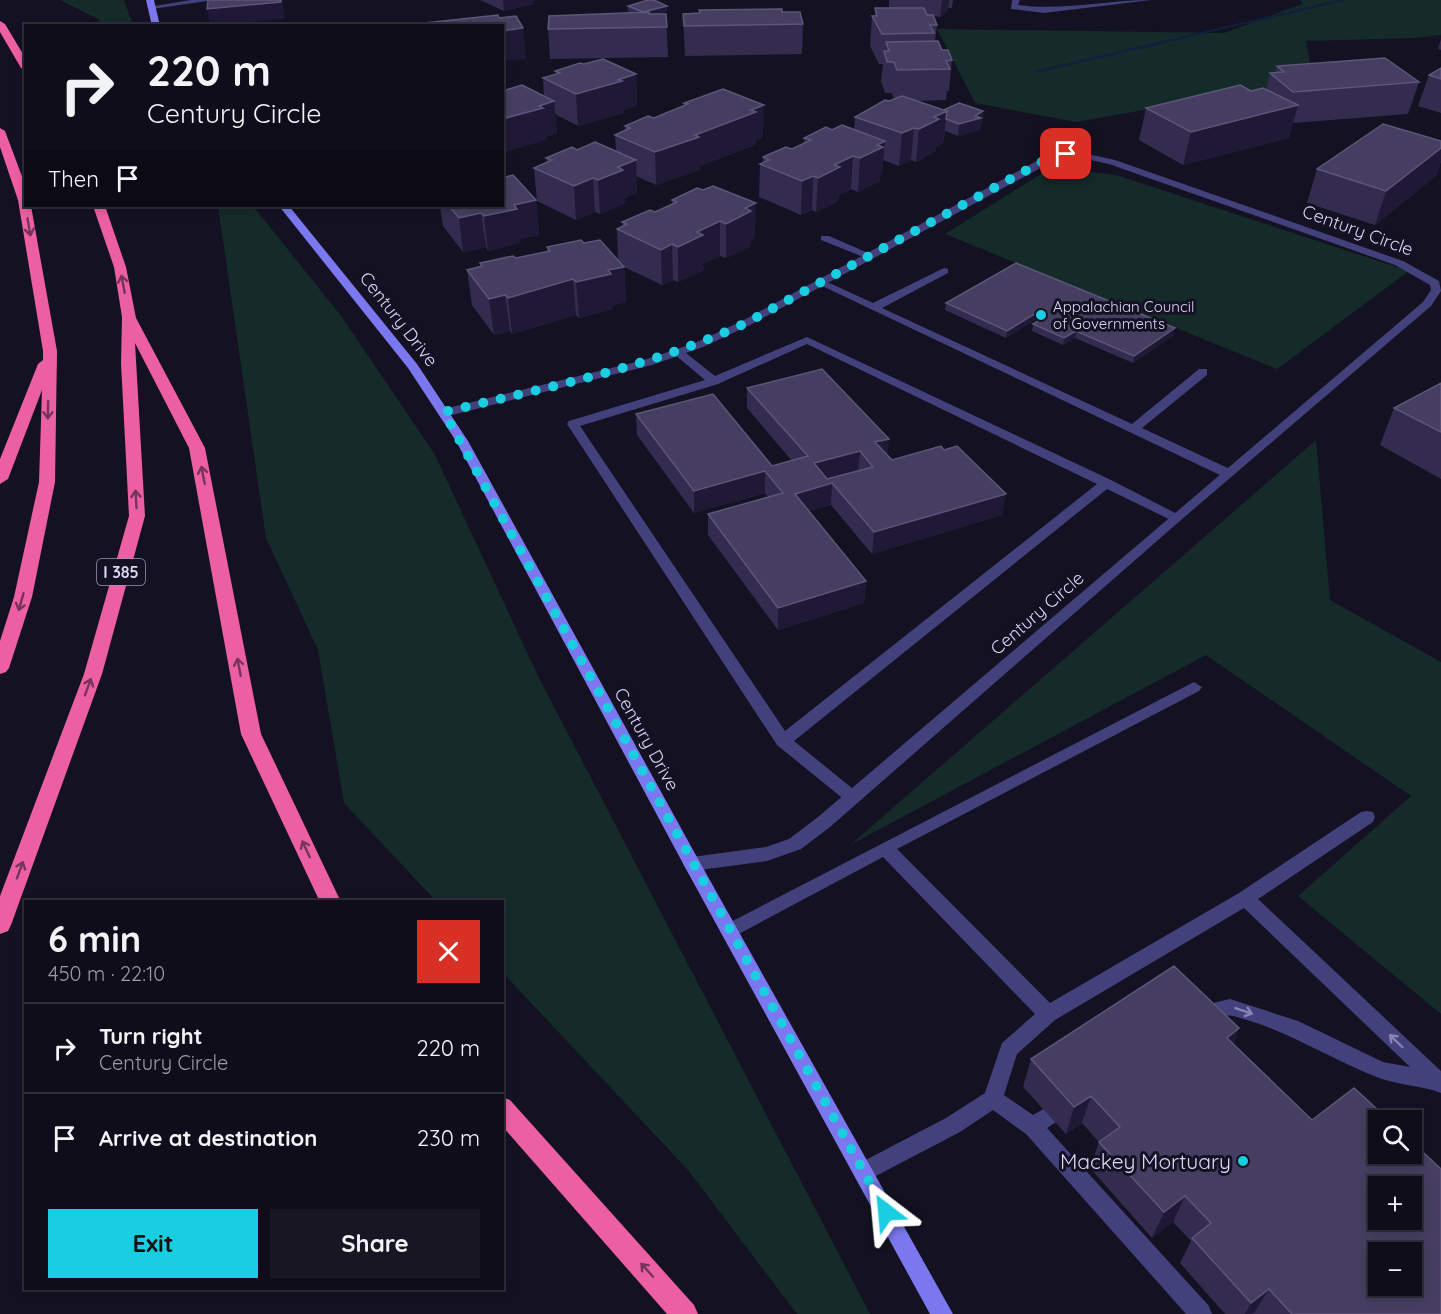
<!DOCTYPE html>
<html lang="en">
<head>
<meta charset="utf-8">
<style>
	:root { --surface:#0f0d1a; --page:#181623; --text:#f1f3f6; --muted:#9b9ca2; --line:#2f2d39; --accent:#1acee2 }
	body { margin:0; font-family:Quicksand,sans-serif; background:var(--page); color:var(--text); height:100vh; display:flex; flex-direction:column; font-size:22px; white-space:nowrap }
	* { box-sizing:border-box; margin:0 }
	p { font-size:20px; color:var(--muted) }
	.icon { flex:none; width:33px; height:33px; fill:none; stroke:currentColor; stroke-width:2; stroke-linecap:round; stroke-linejoin:round }
	.map { position:relative; flex:1; overflow:hidden }
	.details { position:absolute; left:24px; top:900px; width:480px; height:390px; display:flex; flex-direction:column; background:var(--surface); border-radius:0px; box-shadow:0 3px 9px #0003,0 0 0 2px var(--line) }
	.details>* { flex:none }
	.top-card { position:absolute; left:24px; top:24px; width:480px; height:183px; border-radius:0px; box-shadow:0 3px 9px #0003,0 0 0 2px var(--line); background:#0f0d1a; color:var(--text); overflow:hidden }
	.buttons { position:absolute; left:1368px; top:1110px; display:grid; gap:12px }
	.buttons a { display:grid; place-items:center; width:54px; height:54px; border-radius:0px; background:var(--surface); box-shadow:0 3px 9px #0003,0 0 0 2px var(--line); font-size:30px }
	.pin { position:absolute; display:grid; place-items:center; width:51px; height:51px; color:#fff; margin:-26px; border-radius:12px; box-shadow:0 3px 9px #0006 }
	.me { position:absolute; width:66px; margin:-33px; rotate:331deg; stroke-linejoin:round; filter:drop-shadow(0 0 4px #0008) }
	.turn { display:flex; align-items:center; gap:21px; height:126px; padding:0 24px; font-size:27px }
	.turn .icon { width:78px; height:78px; stroke-width:2.5 }
	.turn b { display:block; font-size:42px; line-height:51px }
	.then { display:flex; align-items:center; height:57px; padding:0 24px; background:#0003; gap:12px; font-size:22px }
	.round { display:grid; place-items:center; flex:none; width:63px; height:63px; border-radius:0px; background:var(--page) }
	.headline { display:flex; align-items:center; justify-content:space-between; height:102px; padding:0 24px }
	h1 { font-size:36px; font-weight:800; line-height:45px }
	.action { display:flex; gap:12px; margin-top:auto; padding:12px 24px }
	.action a { flex:1; height:69px; border-radius:0px; background:var(--accent); color:#111; font-size:24px; font-weight:800; line-height:69px; text-align:center }
	.action a+a { background:var(--page); color:var(--text) }
	ul { padding:0; list-style:none }
	li { display:flex; align-items:center; gap:18px; height:90px; padding:0 24px; border-top:2px solid var(--line) }
	li div { flex:1 }
	li b { display:block; font-size:22px }
	li em { font-style:normal }
	.map>svg:first-child { display:block }
	.green { fill:#142b2a }
	.lines { fill:none; stroke-linecap:round; stroke-linejoin:round }
	.stream { fill:#10203c; fill-rule:evenodd }
	.lane { fill:#43417c; fill-rule:evenodd }
	.street { fill:#43417c; fill-rule:evenodd }
	.secondary { fill:#7b78ef; fill-rule:evenodd }
	.highway { fill:#ec5fa3; fill-rule:evenodd }
	.wall { fill:#332c4e }
	.shaded-wall { fill:#1f1935 }
	.building { fill:#453e60; stroke:#5c5678; stroke-width:1.5; fill-rule:evenodd }
	.oneway { stroke:#75345c }
	.oneway2 { stroke:#8784b5 }
	.route { stroke:#1acee2; stroke-width:10; stroke-dasharray:0 18 }
	.poi-dot { fill:#1acee2; stroke:#141122; stroke-width:2 }
	.labels { text-anchor:middle; dominant-baseline:central; stroke-width:6; stroke-linejoin:round; paint-order:stroke }
	.far-poi-label { font-size:15px; fill:#dad6fa; stroke:#141122; text-anchor:start }
	.shield { fill:#141122; stroke:#9f9bb9; stroke-width:1.5 }
	.shield-label { font-size:16px; font-weight:bold; fill:#dad6fa }
	.street-label { font-size:18px; fill:#dad6fa; stroke:#141122 }
	.near-poi-label { font-size:21px; fill:#dad6fa; stroke:#141122; text-anchor:end }
</style>
</head>
<body>
<div class="map">
<svg width="1441" height="1314" viewBox="0 0 1441 1314">
	<rect width="100%" height="100%" fill="#141122"/>
	<path class="green" d="M60,0H124L133,25H101L98,19Z
		M1301,0H1441V35L1415,38L1306,41L1313,80L1076,122L975,103L937,29L1224,33L1302,4Z
		M1052,167L1116,175L1409,271L1277,369L945,234Z
		M218,206H253L342,317L435,455L539,678L870,1314H797L688,1170L503,973L502,902L436,901L344,803L318,650L266,538Z
		M1316,440L1330,600L1441,662V1014L1298,896L1411,796L1206,655L850,845Z"/>
	<g class="lines">
		<path class="stream" d="M1338,0H1348L1037,73L1034,71Z"/>
		<path class="lane" d="M191,0H214L152,9L148,7Z
			M1012,0H1020L1018,5C1062,11 1106,0 1151,0L1044,13L1011,9Z
			M821,236H829L875,256L866,258L821,240Z
			M944,268L948,269V273L882,308L1132,424L1199,369H1207V375L1142,428L1232,470L1233,473L1232,476H1222L816,283L825,281L873,303Z
			M807,337L1111,480L1183,517L1176,521L1171,520L1107,489L794,741L858,793L860,797L858,801H846L777,745L567,424L569,421L705,380L674,354V350H682L715,376ZM807,344L1097,484L785,731L580,426L718,384Z
			M1194,682L1202,687L1199,691L897,849L1050,1003L1239,893L1361,812L1367,811L1373,812L1375,817L1373,822L1258,899L1441,1071V1093C1420,1085 1395,1085 1374,1076C1327,1057 1283,1028 1233,1016C1219,1013 1206,1025 1192,1020L1190,1014L1192,1008L1230,999L1298,1021L1383,1062L1410,1067L1244,908L1055,1020L1017,1054L1004,1095L1033,1115L1049,1106L1056,1108L1059,1115L1056,1122L1047,1128L1209,1306L1212,1314H1186L1026,1134L993,1110L960,1132L870,1179L863,1182L856,1179L853,1172L856,1165L946,1118L985,1093L1002,1043L1035,1014L883,857L735,936L729,938L723,936L720,931L723,926Z"/>
		<path class="street" d="M1065,153L1088,154L1115,160L1403,261L1439,281L1441,291L1431,306L1181,520L830,827L801,849L767,861L692,871L686,869L683,864L686,859L692,857L766,847L789,839L818,817L1423,302L1431,290L1430,285L1395,265L1109,164L1081,158L1057,159L750,325L703,347L652,365L444,417L438,413L440,410L644,360L695,343L742,321L1046,156Z"/>
		<path class="secondary" d="M146,0H154L160,26H152Z
			M279,206H289L417,364L468,441L698,859L953,1314H930L686,869L456,441L408,368Z"/>
		<path class="highway" d="M0,21L5,24L26,59V71L21,68L0,32Z
			M0,128L5,131L26,187V206H31L57,351L55,482L32,597L9,668L6,672L0,674V641L14,597L39,482L42,390L8,479L0,484V459L38,364L43,360V351L18,200L0,147Z
			M93,206H105L126,267L136,318L205,448L261,734L341,902H320L241,734L189,448L135,343L145,516L102,674L11,925L8,931L0,934V896L84,674L129,516L121,363L122,317L114,267Z
			M502,1097L510,1100L694,1305L698,1314H667L502,1126Z"/>
	</g>
	<path class="wall" d="M480,0H536L533,1L534,4L504,11Z
		M889,0H953L952,8H948V11L940,17L934,16L937,25L935,41L942,50L952,60L949,91H947L946,100L917,101L944,110L983,111L982,123L981,124L980,130L958,136L945,131L943,143L936,147V151L916,162L911,160L899,166L883,160L882,174L880,175V181L858,192L851,189L839,195L838,201L816,212L812,210L801,215L759,197L760,164L763,162V157L792,149L804,143V138L832,130H854L855,117L894,99L892,93H885L881,81L883,64H879L870,46L872,16H875V8H889Z
		M628,6H667V11L658,14H666L668,57L550,59L548,29L631,13L628,11Z
		M782,12L803,24L802,54L685,56L683,14Z
		M1441,39V50L1438,49Z
		M584,64L636,74L637,105L624,110V113L578,126L555,114L557,133L545,137L546,140L506,90L544,96L543,78L556,74L555,71Z
		M1277,66L1419,82L1408,114L1293,123L1289,138L1183,165L1139,140L1146,108L1251,91L1266,90L1270,73H1275Z
		M1441,68V113L1418,106L1429,75Z
		M684,103L763,137L756,140L755,145L700,166V170L656,185L636,176L637,193L625,198V203L600,214L595,212L576,220L537,201L534,168L547,163L546,158L577,150L616,151L615,135L625,131V126L654,118L684,106Z
		M1441,141V161L1436,176L1375,225L1307,203L1317,169Z
		M697,188L755,238L751,240V246L726,258L720,256L703,264L704,270L678,282L673,280L662,285L624,267L626,302L613,305V309L579,318L576,315L512,334L510,331L494,335L472,305L467,270L480,267V263L516,258L547,251V247L584,243L618,260L617,229L623,226L622,222L655,212L672,204V200Z
		M536,200L539,235L520,239V243L488,251L486,247L463,252L443,226L440,206H502Z
		M1016,263L1174,335L1133,363L1075,338L1063,345L1032,331L1033,324L1038,321L1035,320L1006,338L945,310L946,303Z
		M1441,383V479L1380,445L1394,408Z
		M747,388L888,456L892,460L1002,515L872,554L831,505L809,511L866,581L864,603L778,630L708,535V514L768,497L765,493L694,513L637,435L636,414L772,466L792,461L747,408Z
		M1239,1028L1233,1044L1441,1314H1225L1180,1263L1191,1241L1173,1222L1152,1238L1090,1168L1099,1142L1082,1123L1066,1134L1023,1087L1031,1059Z"/>
	<path class="shaded-wall" d="M282,0L284,12V19L210,25L207,9Z
		M503,0H536L533,1L534,4L504,11Z
		M942,0H949L948,11L940,17Z
		M667,6V11L644,18V13Z
		M523,28L526,59L502,61V31Z
		M636,74L637,105L624,110V113L578,126L576,94Z
		M554,101L557,133L545,137L546,140L502,153V119Z
		M764,105L763,137L756,140L755,145L700,166V170L656,185L655,152Z
		M1298,105L1289,138L1183,165L1191,132Z
		M947,111L943,143L936,147V151L916,162L919,129L934,117Z
		M983,111L982,123L981,124L980,130L958,136L959,124Z
		M914,128L911,160L899,166L902,133Z
		M885,141L882,174L880,175V181L858,192L860,158L877,145Z
		M1441,148V161L1436,176L1375,225L1386,191Z
		M853,156L851,189L839,195L838,201L816,212L818,178L834,165Z
		M636,160L637,193L625,198V203L600,214L598,180L618,167Z
		M813,176L812,210L801,215L802,181Z
		M593,178L595,212L576,220L574,186Z
		M536,200L539,235L520,239V243L488,251L484,216L514,205Z
		M756,203L755,238L751,240V246L726,258V224L745,208Z
		M481,213L486,247L463,252L459,218Z
		M720,221V256L703,264L704,270L678,282V247L697,232Z
		M672,244L673,280L662,285L661,250Z
		M624,267L626,302L613,305V309L579,318L576,282L608,270Z
		M573,279L576,315L512,334L508,298Z
		M505,295L510,331L494,335L489,299Z
		M1036,313L1035,320L1006,338L1007,331Z
		M1175,328L1174,335L1133,363L1134,356Z
		M1076,331L1075,338L1063,345L1064,338Z
		M889,439L887,460L875,442Z
		M860,451L858,473L813,484L814,463Z
		M765,471V493L694,513V491Z
		M832,483L831,505L794,516L795,494Z
		M1006,494L1002,515L872,554L874,532Z
		M866,581L864,603L778,630V608Z
		M1239,1028L1227,1056V1038Z
		M1091,1096L1082,1123L1066,1134L1074,1107Z
		M1185,1196L1173,1222L1152,1238L1164,1212Z
		M1269,1289L1254,1313L1245,1314L1251,1303Z"/>
	<path class="building" d="M208,0H281V2L207,9Z
		M648,0H654L667,6L643,12L628,6Z
		M875,8H924L927,15H933L937,25H930L934,33L882,34L872,16H877Z
		M782,9V12H800L803,24L684,26L683,14L700,13L699,10Z
		M649,12V14H666L667,27L548,29L549,16Z
		M498,15L499,18L516,16L523,28L502,31V26H417L416,24Z
		M938,41L942,50H948L952,60L946,61L950,69L897,70L894,62H887L884,51H889L886,42Z
		M1385,58L1419,82L1293,92L1270,73L1284,72L1277,66Z
		M603,59L636,74L618,80L622,81L576,94L543,78L560,73L555,71L580,63L584,64Z
		M1441,68V79L1429,75Z
		M522,85L554,101L539,106L543,108L502,119V88L506,90Z
		M1240,85L1251,91L1263,88L1298,105L1191,132L1146,108Z
		M723,89L764,105L751,110L756,112L695,135L699,137L655,152L615,135L630,128L625,126L648,116L654,118L688,104L684,103Z
		M902,96L947,111L934,117L939,119L919,129L914,128L902,133L855,117L885,100L889,101Z
		M959,103L983,111L975,116L981,118L959,124L946,119L947,111L944,110Z
		M1383,124L1441,141V148L1386,191L1317,169Z
		M842,125L885,141L877,145L883,147L860,158L853,156L834,165L840,167L818,178L813,176L802,181L760,164L769,160L763,157L786,147L792,149L811,140L804,138L826,127L832,130Z
		M595,142L636,160L618,167L623,170L598,180L593,178L574,186L534,168L552,160L546,158L572,147L577,150Z
		M513,175L536,200L514,205L517,209L484,216L481,213L459,218L449,206H502V178Z
		M713,186L756,203L745,208L751,211L726,224L720,221L697,232L703,235L678,247L672,244L661,250L617,229L627,224L622,222L650,210L655,212L677,202L672,200L697,188L703,190Z
		M581,240L584,243L600,240L624,267L608,270L611,274L576,282L573,279L508,298L505,295L489,299L467,270L482,266L480,263L513,256L516,258L550,251L547,247Z
		M1016,263L1175,328L1134,356L1076,331L1064,338L1033,324L1045,317L1036,313L1007,331L946,303Z
		M822,369L889,439L875,442L892,460L941,446L944,450L957,446L1006,494L874,532L832,483L795,494L866,581L778,608L708,514L783,493L765,471L694,491L636,414L713,394L772,466L808,456L747,388ZM860,451L873,467L827,479L814,463Z
		M1441,383V432L1394,408Z
		M1174,966L1239,1028L1227,1038L1312,1120L1354,1088L1389,1120H1378V1154H1412V1142L1441,1169V1314H1292L1269,1289L1251,1303L1192,1238L1211,1223L1185,1196L1164,1212L1099,1142L1120,1127L1091,1096L1074,1107L1031,1059ZM1378,1186H1412V1220H1378ZM1378,1252H1412V1286H1378Z"/>
	<defs><path id="oneway-shaft" d="M-6 0H5M1.5-3L5.5 0L1.5 3" fill="none" stroke-width="1.6" stroke-linecap="round" stroke-linejoin="round" transform="scale(1.5)"/></defs>
	<g class="oneway">
		<use href="#oneway-shaft" transform="translate(29 227) rotate(80)"/>
		<use href="#oneway-shaft" transform="translate(123 284) rotate(-101)"/>
		<use href="#oneway-shaft" transform="translate(48 410) rotate(91)"/>
		<use href="#oneway-shaft" transform="translate(203 475) rotate(-101)"/>
		<use href="#oneway-shaft" transform="translate(136 499) rotate(-93)"/>
		<use href="#oneway-shaft" transform="translate(21 602) rotate(106)"/>
		<use href="#oneway-shaft" transform="translate(239 667) rotate(-101)"/>
		<use href="#oneway-shaft" transform="translate(88 687) rotate(-70)"/>
		<use href="#oneway-shaft" transform="translate(306 849) rotate(-115)"/>
		<use href="#oneway-shaft" transform="translate(20 870) rotate(-70)"/>
		<use href="#oneway-shaft" transform="translate(647 1270) rotate(-132)"/>
	</g>
	<g class="oneway2">
		<use href="#oneway-shaft" transform="translate(1244 1011) rotate(19)"/>
		<use href="#oneway-shaft" transform="translate(1396 1041) rotate(-136)"/>
	</g>
	<g class="lines">
		<path class="route" d="M886,1212L444,412C549,387 648,368 746,323L1049,158L1066,154"/>
	</g>
	<g class="poi-dot">
		<circle cx="1041" cy="315" r="6"/>
		<circle cx="1243" cy="1161" r="6"/>
	</g>
	<g class="labels">
		<g class="far-poi-label">
			<text x="1053" y="306">Appalachian Council<tspan x="1053" dy="17">of Governments</tspan></text>
		</g>
		<rect class="shield" x="97" y="559" width="48" height="26" rx="4.5"/>
		<g class="shield-label">
			<text x="121" y="572">I 385</text>
		</g>
		<g class="street-label">
			<text transform="translate(1358 230) rotate(20)">Century Circle</text>
			<text transform="translate(399 319) rotate(52)">Century Drive</text>
			<text transform="translate(1037 613) rotate(-41)">Century Circle</text>
			<text transform="translate(647 739) rotate(61)">Century Drive</text>
		</g>
		<g class="near-poi-label">
			<text x="1231" y="1161">Mackey Mortuary</text>
		</g>
	</g>
</svg>
<div class="buttons">
<a><svg class="icon" aria-label="search" viewBox="0 0 24 24"><circle cx="10" cy="10" r="6"/><path d="M15 15l6 6"/></svg></a>
<a>+</a>
<a>−</a>
</div>
<div class="pin" style="left:1066px;top:154px;background:#d93025"><svg class="icon" aria-label="arrive" viewBox="0 0 24 24"><path d="M6 21V4h12l-3 4 3 4H6"/></svg></div>
<svg class="me" style="left:886px;top:1212px" viewBox="-20 -20 40 40"><path d="M0-17L14 15 0 8-14 15z" fill="#1acee2" stroke="#fff" stroke-width="4"/></svg>
<div class="top-card">
<div class="turn"><svg class="icon" aria-label="right" viewBox="0 0 24 24"><path d="M7 20v-9h11M14 6l5 5-5 5"/></svg><div><b>220 m</b>Century Circle</div></div>
<div class="then">Then<svg class="icon" aria-label="arrive" viewBox="0 0 24 24"><path d="M6 21V4h12l-3 4 3 4H6"/></svg></div>
</div>
<section class="details">
<div class="headline"><div><h1>6 min</h1><p>450 m · 22:10</p></div><a class="round" style="background:#d93025;color:#fff"><svg class="icon" aria-label="close" viewBox="0 0 24 24"><path d="M6 6l12 12M18 6L6 18"/></svg></a></div>
<ul>
<li><svg class="icon" aria-label="right" viewBox="0 0 24 24"><path d="M7 20v-9h11M14 6l5 5-5 5"/></svg><div><b>Turn right</b><p>Century Circle</p></div><em>220 m</em></li>
<li><svg class="icon" aria-label="arrive" viewBox="0 0 24 24"><path d="M6 21V4h12l-3 4 3 4H6"/></svg><div><b>Arrive at destination</b></div><em>230 m</em></li>
</ul>
<div class="action"><a>Exit</a><a>Share</a></div>
</section>
</div>
</body>
</html>
